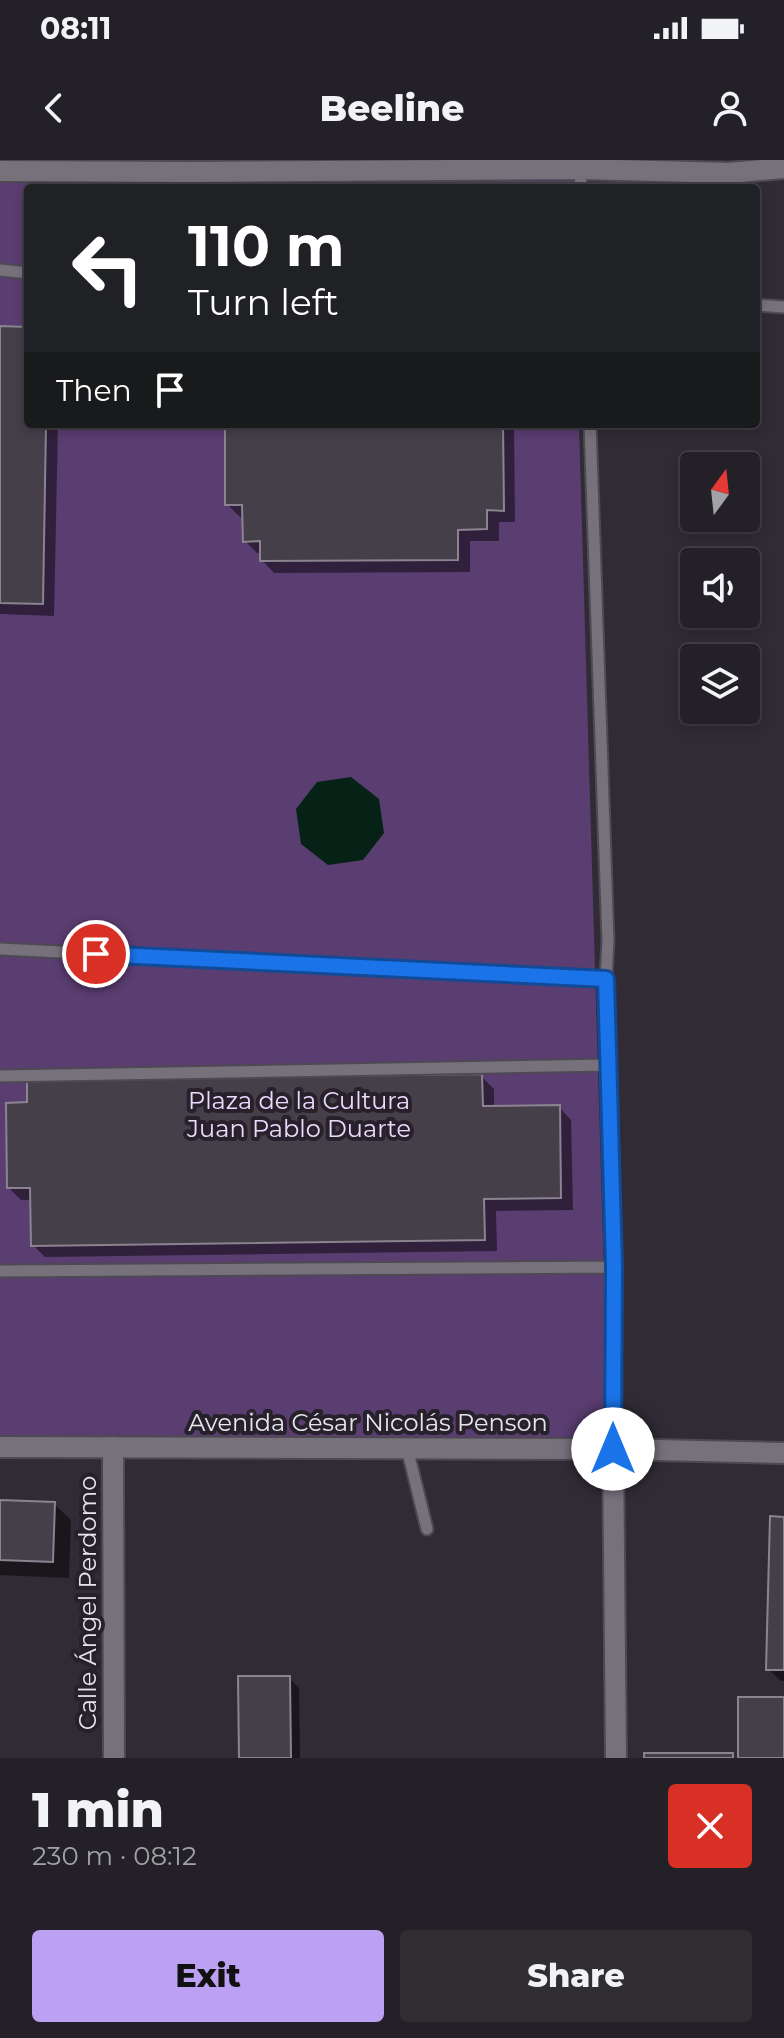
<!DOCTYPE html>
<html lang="en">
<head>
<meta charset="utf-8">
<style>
	:root { --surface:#242027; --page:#302d33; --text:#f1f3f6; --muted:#a3a3a7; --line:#413e44; --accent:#bca0f2 }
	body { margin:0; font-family:Montserrat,sans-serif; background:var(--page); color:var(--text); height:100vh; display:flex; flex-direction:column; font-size:30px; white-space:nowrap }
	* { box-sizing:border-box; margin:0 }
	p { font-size:26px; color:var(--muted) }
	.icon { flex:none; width:44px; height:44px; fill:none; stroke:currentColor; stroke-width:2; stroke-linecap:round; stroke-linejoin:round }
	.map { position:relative; height:1598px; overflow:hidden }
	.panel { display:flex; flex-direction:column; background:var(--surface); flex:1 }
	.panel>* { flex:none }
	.top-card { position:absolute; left:24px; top:24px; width:736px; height:244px; border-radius:8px; box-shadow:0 4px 12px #0003,0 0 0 2px var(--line); background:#202124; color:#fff; overflow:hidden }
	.needle { width:52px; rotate:15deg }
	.controls { position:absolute; left:680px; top:292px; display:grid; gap:16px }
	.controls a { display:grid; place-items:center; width:80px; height:80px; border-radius:8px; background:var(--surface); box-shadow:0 4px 12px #0003,0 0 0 2px var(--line); font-size:40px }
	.pin { position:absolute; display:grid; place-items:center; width:68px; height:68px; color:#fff; margin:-34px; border:4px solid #fff; border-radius:50%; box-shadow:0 2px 8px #0007 }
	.me { position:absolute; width:88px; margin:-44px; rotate:0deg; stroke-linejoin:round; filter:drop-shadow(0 0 6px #0008) }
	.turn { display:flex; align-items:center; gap:28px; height:168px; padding:0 32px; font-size:36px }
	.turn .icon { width:104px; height:104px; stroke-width:2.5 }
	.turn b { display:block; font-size:56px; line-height:68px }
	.then { display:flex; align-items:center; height:76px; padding:0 32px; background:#0003; gap:16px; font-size:30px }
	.round { display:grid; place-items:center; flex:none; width:84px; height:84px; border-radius:8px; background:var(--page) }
	.head { display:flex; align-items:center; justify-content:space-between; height:136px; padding:0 32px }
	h1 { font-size:48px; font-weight:800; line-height:60px }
	.primary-button { display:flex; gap:16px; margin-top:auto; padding:16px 32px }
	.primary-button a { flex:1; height:92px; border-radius:8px; background:var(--accent); color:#111; font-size:32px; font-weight:800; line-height:92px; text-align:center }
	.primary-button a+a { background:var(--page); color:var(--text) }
	.status { display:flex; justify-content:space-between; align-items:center; height:56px; padding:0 40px; background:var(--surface); direction:ltr }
	.status svg { height:22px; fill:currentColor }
	header { display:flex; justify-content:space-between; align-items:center; height:104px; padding:0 32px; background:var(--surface); font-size:36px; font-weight:800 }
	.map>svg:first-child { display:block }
	.green { fill:#5a3d71 }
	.water { fill:#062216 }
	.shadow { fill:#0007 }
	.building { fill:#453f49; stroke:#8b8490; stroke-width:2 }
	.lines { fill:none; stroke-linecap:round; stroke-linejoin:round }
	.service-casing { stroke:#4e4952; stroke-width:15 }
	.minor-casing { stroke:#4e4952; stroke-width:24 }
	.secondary-casing { stroke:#4e4952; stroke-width:24 }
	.service { stroke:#77717c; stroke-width:11 }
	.minor { stroke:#77717c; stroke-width:20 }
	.secondary { stroke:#77717c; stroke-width:20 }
	.route-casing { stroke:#114b97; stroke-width:20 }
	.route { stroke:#1a73e8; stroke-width:14 }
	.labels { text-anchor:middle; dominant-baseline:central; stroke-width:8; stroke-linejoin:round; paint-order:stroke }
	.park-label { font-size:24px; fill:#edd9fe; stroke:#26212a }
	.street-label { font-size:24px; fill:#e7e4eb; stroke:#26212a }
</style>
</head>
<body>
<div class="status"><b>08:11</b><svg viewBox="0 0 49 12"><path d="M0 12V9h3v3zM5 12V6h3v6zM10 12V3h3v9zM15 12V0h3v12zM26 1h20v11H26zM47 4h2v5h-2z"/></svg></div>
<header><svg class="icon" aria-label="back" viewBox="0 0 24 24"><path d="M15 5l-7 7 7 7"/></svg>Beeline<svg class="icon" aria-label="person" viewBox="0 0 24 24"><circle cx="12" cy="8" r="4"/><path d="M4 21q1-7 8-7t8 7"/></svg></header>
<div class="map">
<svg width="784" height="1598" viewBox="0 0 784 1598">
	<rect width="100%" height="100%" fill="#302b34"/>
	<path class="green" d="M0,16L572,18L573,28H28V264H579L609,1286L0,1279Z"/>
	<path class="water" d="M351,617L379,639L384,673L363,700L328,705L301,684L296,649L317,622Z"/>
	<path class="shadow" d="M0,168L28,169V264H58L54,456L0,454Z
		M227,264H514L515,362H499V381H470V412L274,413L262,400V393H257L245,381L244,357H240L227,344Z
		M481,916L494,929V948L559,947L571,960L573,1050L496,1051L497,1091L45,1097L33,1085L32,1040H21L9,1028Z
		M0,1342L54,1344L71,1360L69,1418L0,1415Z
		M784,1359V1521H781L768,1509Z
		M289,1518L299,1528L300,1598H241Z"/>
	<path class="building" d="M0,166L28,167V264H46L43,444L0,443Z
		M225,264H503L504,351L487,350V369L458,370V400L260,401V381L243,382L242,345H225Z
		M482,914L483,946L560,945L561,1038L484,1039L485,1080L31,1086L30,1028H7L6,943L27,942V920Z
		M0,1340L55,1342L53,1402L0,1400Z
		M770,1356L784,1357V1510H766Z
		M238,1516H290L291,1598H239Z
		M738,1537H784V1598H738Z
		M644,1593H733V1598H644Z"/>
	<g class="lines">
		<defs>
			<path id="service" d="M580,9L581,28
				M0,110L28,113
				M756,145L784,147
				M590,264L608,781L606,819L614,1107L613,1289
				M0,789L606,819
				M0,916L610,905
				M0,1111L614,1107
				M407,1288L427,1369"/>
			<path id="minor" d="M113,1287L114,1598
				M613,1289L616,1598"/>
			<path id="secondary" d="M0,11L190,12L580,9L729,13L784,8
				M0,1287L613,1289L784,1293"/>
		</defs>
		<use href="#service" class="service-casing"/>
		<use href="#minor" class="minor-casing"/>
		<use href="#secondary" class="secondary-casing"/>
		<use href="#service" class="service"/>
		<use href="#minor" class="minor"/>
		<use href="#secondary" class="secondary"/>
	</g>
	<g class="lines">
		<defs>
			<path id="route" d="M96,794L606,819L614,1107L613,1289"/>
		</defs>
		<use href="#route" class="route-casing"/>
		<use href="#route" class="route"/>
	</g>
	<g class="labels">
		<g class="park-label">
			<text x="299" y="940">Plaza de la Cultura<tspan x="299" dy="28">Juan Pablo Duarte</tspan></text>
		</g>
		<g class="street-label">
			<text x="368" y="1262">Avenida César Nicolás Penson</text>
			<text transform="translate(87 1443) rotate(-90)">Calle Ángel Perdomo</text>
		</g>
	</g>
</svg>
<div class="controls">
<a><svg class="needle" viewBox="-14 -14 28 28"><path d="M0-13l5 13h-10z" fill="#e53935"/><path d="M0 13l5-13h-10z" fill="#a3a3a7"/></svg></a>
<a><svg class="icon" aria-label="sound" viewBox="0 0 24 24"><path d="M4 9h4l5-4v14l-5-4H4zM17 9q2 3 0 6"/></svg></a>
<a><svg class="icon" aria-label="layers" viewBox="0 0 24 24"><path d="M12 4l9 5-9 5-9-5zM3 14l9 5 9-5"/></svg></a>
</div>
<div class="pin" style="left:96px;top:794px;background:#d93025"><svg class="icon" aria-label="arrive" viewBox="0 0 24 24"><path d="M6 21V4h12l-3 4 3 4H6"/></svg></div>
<svg class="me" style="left:613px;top:1289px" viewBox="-20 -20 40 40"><circle r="19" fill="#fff"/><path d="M0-13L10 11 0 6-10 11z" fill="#1a73e8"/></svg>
<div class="top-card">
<div class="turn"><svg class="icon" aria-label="left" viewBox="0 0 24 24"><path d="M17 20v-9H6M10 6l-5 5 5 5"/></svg><div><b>110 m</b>Turn left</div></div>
<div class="then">Then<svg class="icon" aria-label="arrive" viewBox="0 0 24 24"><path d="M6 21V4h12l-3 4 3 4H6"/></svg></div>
</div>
</div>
<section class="panel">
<div class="head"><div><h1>1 min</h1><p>230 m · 08:12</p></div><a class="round" style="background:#d93025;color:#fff"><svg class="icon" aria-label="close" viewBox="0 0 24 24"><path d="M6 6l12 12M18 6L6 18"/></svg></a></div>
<div class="primary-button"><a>Exit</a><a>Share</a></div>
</section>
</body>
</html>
